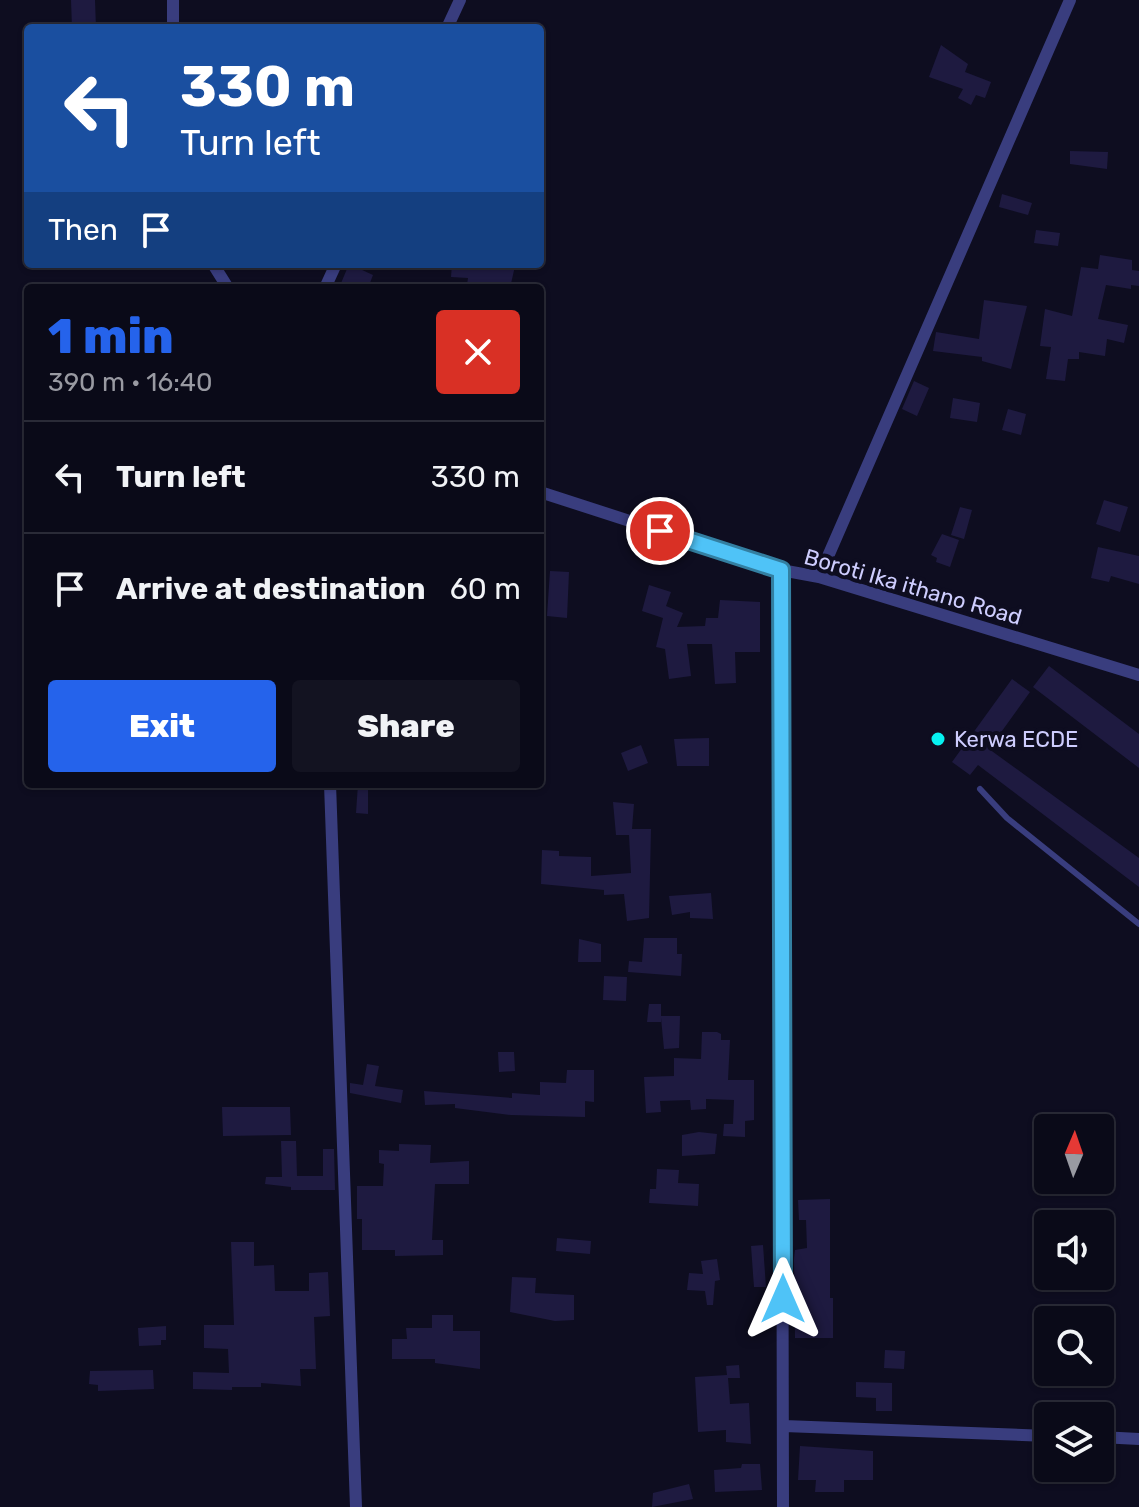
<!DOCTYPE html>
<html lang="en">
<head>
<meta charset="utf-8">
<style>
	:root { --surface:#0a0a18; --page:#131321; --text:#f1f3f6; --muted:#999aa2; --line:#2a2b37; --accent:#2563eb }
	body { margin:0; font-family:Rubik,sans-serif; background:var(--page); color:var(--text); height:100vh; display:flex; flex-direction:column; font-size:30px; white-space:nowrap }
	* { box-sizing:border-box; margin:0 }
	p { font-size:26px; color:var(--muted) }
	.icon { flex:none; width:44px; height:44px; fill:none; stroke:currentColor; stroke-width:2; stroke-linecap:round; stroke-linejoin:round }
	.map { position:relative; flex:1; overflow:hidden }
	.details { position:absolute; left:24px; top:284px; width:520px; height:504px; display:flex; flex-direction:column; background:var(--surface); border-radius:8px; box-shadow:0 2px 6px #0004,0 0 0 2px var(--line) }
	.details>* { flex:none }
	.guide { position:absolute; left:24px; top:24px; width:520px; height:244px; border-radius:8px; box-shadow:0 2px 6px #0004,0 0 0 2px var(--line); background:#1a4fa0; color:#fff; overflow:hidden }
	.needle { width:52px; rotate:2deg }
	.controls { position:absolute; left:1034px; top:1114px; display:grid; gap:16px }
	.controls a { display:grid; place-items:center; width:80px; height:80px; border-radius:8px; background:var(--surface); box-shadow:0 2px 6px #0004,0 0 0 2px var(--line); font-size:40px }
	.pin { position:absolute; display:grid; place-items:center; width:68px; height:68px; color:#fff; margin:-34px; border:4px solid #fff; border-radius:50%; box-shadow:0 2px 8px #0007 }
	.me { position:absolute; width:88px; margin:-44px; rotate:0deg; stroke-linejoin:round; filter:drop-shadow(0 0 6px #0008) }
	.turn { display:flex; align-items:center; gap:28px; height:168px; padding:0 24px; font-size:36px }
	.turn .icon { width:104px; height:104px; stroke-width:2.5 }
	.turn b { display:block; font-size:56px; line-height:68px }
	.then { display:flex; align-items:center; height:76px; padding:0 24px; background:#0003; gap:16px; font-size:30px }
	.round { display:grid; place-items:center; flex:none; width:84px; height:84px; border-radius:8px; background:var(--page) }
	.summary { display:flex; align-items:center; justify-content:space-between; height:136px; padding:0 24px }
	h1 { font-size:48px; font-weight:800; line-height:60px; color:var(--accent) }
	.button { display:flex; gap:16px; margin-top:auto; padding:16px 24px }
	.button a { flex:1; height:92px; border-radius:8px; background:var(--accent); color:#fff; font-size:32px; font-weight:800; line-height:92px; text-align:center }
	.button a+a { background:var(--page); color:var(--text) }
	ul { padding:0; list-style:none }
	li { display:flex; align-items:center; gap:24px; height:112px; padding:0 24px; border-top:2px solid var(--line) }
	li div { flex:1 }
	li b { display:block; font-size:30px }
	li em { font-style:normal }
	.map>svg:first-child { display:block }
	.building { fill:#1e1a40 }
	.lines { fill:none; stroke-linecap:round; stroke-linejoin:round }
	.lane { stroke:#393d7e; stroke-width:6 }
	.street { stroke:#393d7e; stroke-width:12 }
	.route-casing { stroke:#337fa1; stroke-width:20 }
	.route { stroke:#4fc3f7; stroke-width:14 }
	.poi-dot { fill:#06f1f1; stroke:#0e0d20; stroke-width:3 }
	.labels { text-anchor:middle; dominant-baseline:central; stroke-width:8; stroke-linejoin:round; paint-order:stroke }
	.street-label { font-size:22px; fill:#cecdfe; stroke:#0e0d20 }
	.poi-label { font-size:22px; fill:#cecdfe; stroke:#0e0d20; text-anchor:start }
</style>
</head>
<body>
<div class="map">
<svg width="1139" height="1507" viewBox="0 0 1139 1507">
	<rect width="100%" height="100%" fill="#0e0d20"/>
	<path class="building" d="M71,0H95L96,28H72Z
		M941,45L968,64L965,72L991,82L985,98L976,95L971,105L958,98L963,89L929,77Z
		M1070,151L1108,152L1107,169L1070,164Z
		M1002,194L1032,203L1028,215L999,207Z
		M1036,230L1060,233L1058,246L1034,243Z
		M1100,255L1132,260V270L1139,271V286L1131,285V289L1106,285L1098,319L1128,325L1124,343L1107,339L1105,356L1079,352V359H1068L1065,381L1046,379L1051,347L1040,346L1045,309L1072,316L1081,267L1098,269Z
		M349,264L373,275L368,288H339Z
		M452,264L515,266L510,288L467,285L468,278L451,277Z
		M984,300L1027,306L1011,369L982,361V357L933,351L936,332L979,339Z
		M914,381L929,388L917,416L902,409Z
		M953,398L980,403L977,422L950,418Z
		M1008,409L1026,414L1021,435L1002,430Z
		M1104,500L1128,507L1120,532L1096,524Z
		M960,507L972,510L964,539L951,535Z
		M942,534L959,540L950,567L936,562L937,558L931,555Z
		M1098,547L1139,556V584L1111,576L1109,582L1091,578Z
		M550,571L569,572L567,618L547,616Z
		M649,585L671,592L666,606L683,613L677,627L705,626L706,618H718L720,600L760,602V652H735L736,683L715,684L712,644H687L691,676L669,679L665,649L656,647L663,618L642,611Z
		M1049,666L1139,734V768L1033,687Z
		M1012,679L1030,692L989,749L1139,858V887L978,765L970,775L952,762Z
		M709,738V766H677L674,739Z
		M641,745L648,763L628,771L621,753Z
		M358,784H368V814L356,813Z
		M613,802L634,804L632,829H651L649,918L627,921L624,894L604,895V890L541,884L542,850L559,851V856L591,857V876L631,873L629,835H616Z
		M711,893L713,919L690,918V912L672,915L669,896Z
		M644,938H677V954H682L681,976L628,972L629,961L642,962Z
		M579,939L601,944V962H578Z
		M604,976L627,977L626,1001L603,1000Z
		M649,1004H661V1016H680L679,1048L664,1049L661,1018V1022H647Z
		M702,1032H717L721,1034V1040H730L728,1080H754V1120L745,1121V1137L723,1136L724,1124H733L734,1100L706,1099V1109L691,1110L690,1100L660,1101L661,1112L646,1113L644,1077L674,1076V1058L701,1059Z
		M498,1052H514L515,1071L499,1072Z
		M367,1064L379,1066L375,1086L403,1090L401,1103L350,1093V1083L363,1085Z
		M567,1070H594V1102L585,1101V1117L511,1115L455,1108V1104L425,1105L424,1091L512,1098V1093L540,1095V1082L566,1083Z
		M222,1107H290L291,1135L223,1136Z
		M699,1132L717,1134L715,1154L682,1156V1135Z
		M281,1141H296L297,1176H323V1149H334L335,1190H291V1187L265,1184L266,1177H282Z
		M399,1144L431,1145L430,1163L469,1161V1184H435L432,1240H443V1255L395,1256V1250H362V1219H357V1186H383L384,1164L379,1163V1150L399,1151Z
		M657,1169L679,1170L678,1183L699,1184L698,1206L649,1203L650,1189H656Z
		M830,1199V1298H833V1338H795L794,1259L795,1250L807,1248L806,1220H799L798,1200Z
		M557,1238L591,1241L590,1254L556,1251Z
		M231,1242H254V1266L274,1265L275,1291H309V1273L328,1272L330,1316L314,1317L316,1369H300L301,1386L261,1383V1387H232V1390L193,1389V1372L229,1373L228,1349L204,1348V1325H234Z
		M763,1245L766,1287H754L751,1246Z
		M717,1259L720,1280L715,1281L713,1305H707L705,1291L687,1290L689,1273L703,1274L701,1261Z
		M512,1277L536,1278L535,1293L574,1295V1320L555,1321L510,1312Z
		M432,1315H453V1331H480V1369L435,1363V1359H392V1339H407L406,1328H432Z
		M166,1326V1340H161V1345L139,1346L138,1328Z
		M885,1350L905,1351L904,1369L884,1368Z
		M739,1365L740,1378H728L730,1404L749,1403L751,1444L726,1442V1430L698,1432L695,1377L727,1375L726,1366Z
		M153,1370L154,1389L98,1391V1385L89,1384L90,1371Z
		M856,1382L892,1383V1411H876V1398L856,1397Z
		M800,1446L873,1451V1480H844V1492H815L816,1480H798Z
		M742,1464H760L762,1490L715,1492L714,1470L741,1468Z
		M689,1484L693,1499L652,1507L653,1493Z"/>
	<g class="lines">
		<path class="lane" d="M980,789L1007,818L1139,924"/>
		<path class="street" d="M173,0V28
			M447,28L460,0
			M213,264L228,288
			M325,288L336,264
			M540,492L781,570L819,577L1139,675
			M781,570L783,1507
			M819,577L1070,0
			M330,784L356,1507
			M784,1426L1048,1436
			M1100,1437L1139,1439"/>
	</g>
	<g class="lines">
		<defs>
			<path id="route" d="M660,531L781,570L783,1299"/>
		</defs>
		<use href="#route" class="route-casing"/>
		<use href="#route" class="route"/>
	</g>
	<circle class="poi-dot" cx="938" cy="739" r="8"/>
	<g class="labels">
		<g class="street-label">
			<text transform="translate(913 587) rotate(16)">Boroti Ika ithano Road</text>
		</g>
		<g class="poi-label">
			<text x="954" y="739">Kerwa ECDE</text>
		</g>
	</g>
</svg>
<div class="controls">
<a><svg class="needle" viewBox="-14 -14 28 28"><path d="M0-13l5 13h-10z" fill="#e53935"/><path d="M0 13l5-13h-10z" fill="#999aa2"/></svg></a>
<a><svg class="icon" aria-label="sound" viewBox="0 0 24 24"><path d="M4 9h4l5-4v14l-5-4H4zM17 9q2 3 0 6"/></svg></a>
<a><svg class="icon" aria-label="search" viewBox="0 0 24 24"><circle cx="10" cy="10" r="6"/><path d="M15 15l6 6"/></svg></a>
<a><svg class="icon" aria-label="layers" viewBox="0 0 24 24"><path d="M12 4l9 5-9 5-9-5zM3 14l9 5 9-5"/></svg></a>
</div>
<div class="pin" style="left:660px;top:531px;background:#d93025"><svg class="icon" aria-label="arrive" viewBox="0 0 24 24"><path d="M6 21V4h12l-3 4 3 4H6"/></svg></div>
<svg class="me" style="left:783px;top:1299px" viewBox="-20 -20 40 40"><path d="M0-17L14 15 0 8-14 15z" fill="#4fc3f7" stroke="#fff" stroke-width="4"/></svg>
<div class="guide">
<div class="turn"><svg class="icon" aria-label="left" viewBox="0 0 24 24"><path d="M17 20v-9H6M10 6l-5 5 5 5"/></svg><div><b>330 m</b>Turn left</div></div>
<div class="then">Then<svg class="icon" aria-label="arrive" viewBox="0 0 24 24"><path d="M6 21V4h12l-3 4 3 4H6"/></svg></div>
</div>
<section class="details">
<div class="summary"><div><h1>1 min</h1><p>390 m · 16:40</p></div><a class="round" style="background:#d93025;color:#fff"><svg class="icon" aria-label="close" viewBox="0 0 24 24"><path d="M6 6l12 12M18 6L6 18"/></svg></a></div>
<ul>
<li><svg class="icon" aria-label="left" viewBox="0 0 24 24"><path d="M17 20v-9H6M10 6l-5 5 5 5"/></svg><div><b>Turn left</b></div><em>330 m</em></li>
<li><svg class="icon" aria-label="arrive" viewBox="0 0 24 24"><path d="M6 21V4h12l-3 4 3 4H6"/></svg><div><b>Arrive at destination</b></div><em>60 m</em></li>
</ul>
<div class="button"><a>Exit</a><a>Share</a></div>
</section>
</div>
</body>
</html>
